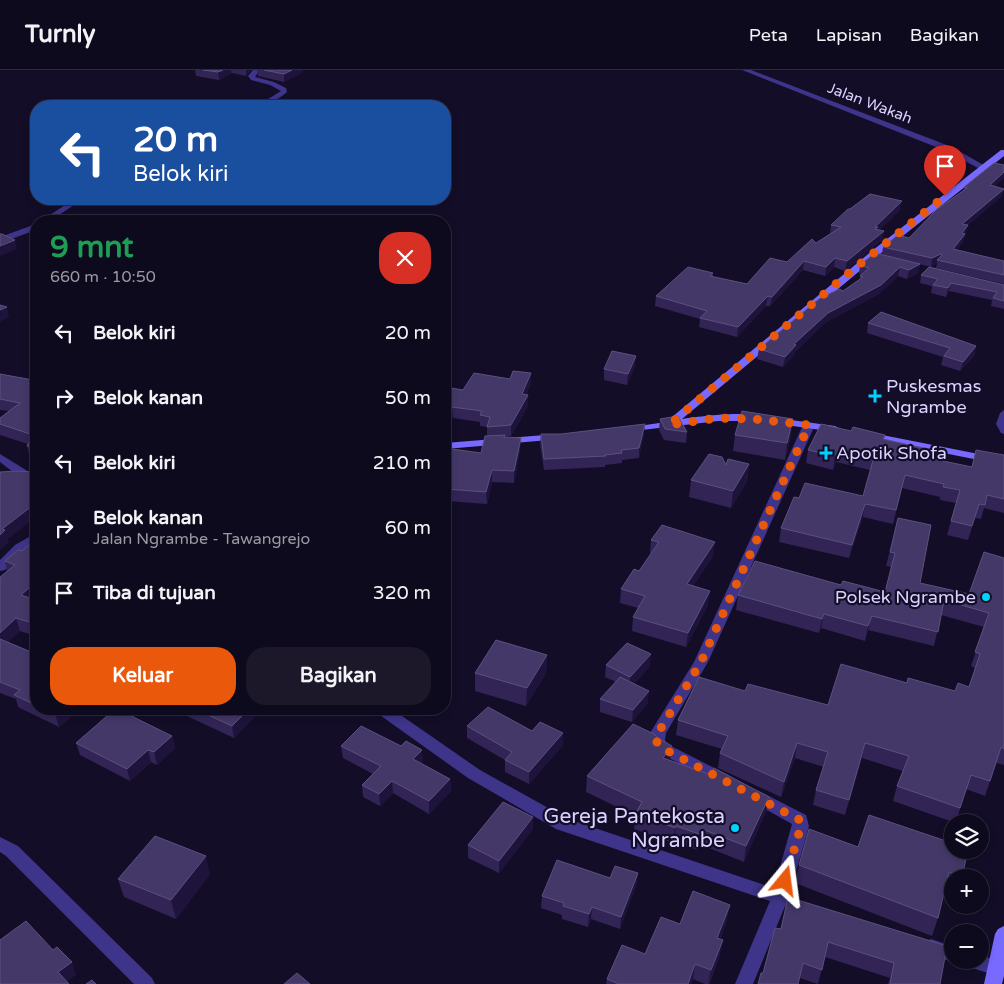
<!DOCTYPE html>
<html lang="id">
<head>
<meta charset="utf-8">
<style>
	:root { --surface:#0e0a1d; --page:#1c182a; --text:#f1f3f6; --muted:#9b9aa4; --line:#2e2b3b; --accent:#ea580c }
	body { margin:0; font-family:"Varela Round",sans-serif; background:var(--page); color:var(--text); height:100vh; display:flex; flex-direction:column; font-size:19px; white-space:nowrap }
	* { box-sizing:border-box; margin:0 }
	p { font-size:16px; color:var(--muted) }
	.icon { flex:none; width:28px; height:28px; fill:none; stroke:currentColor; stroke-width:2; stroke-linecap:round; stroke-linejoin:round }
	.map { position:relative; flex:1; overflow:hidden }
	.drawer { position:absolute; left:30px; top:145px; width:421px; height:500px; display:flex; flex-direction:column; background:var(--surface); border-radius:20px; box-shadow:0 2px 8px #0003,0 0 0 1px var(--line) }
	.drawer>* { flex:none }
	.top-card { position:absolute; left:30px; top:30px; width:421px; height:105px; border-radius:20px; box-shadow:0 2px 8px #0003,0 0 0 1px var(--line); background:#1a4fa0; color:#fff; overflow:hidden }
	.tools { position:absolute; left:944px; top:744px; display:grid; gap:10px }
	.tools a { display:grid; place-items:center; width:45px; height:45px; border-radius:50%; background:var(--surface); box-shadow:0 2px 8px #0003,0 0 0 1px var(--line); font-size:25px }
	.pin { position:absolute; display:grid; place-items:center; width:42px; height:42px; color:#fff; margin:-51px -21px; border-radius:50% 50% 50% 0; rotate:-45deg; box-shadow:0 0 5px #0007 }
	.pin .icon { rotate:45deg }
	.me { position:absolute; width:55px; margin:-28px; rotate:16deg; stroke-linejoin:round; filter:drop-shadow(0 0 4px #0008) }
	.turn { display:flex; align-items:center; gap:18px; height:105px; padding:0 20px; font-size:22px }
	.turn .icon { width:65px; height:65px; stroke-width:2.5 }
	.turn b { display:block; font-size:35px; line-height:42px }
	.round { display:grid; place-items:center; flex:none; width:52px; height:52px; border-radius:20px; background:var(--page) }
	.summary { display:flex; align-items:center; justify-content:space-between; height:85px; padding:0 20px }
	h1 { font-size:30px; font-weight:700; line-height:38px; color:#1e9e55 }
	.button { display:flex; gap:10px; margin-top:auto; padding:10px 20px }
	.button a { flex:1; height:58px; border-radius:20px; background:var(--accent); color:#fff; font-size:20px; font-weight:700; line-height:58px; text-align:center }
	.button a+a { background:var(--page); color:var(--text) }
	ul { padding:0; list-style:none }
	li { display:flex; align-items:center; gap:15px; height:65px; padding:0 20px }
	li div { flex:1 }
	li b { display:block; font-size:19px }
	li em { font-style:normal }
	header { display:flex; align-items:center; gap:30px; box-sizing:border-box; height:70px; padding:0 25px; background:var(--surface); border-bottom:1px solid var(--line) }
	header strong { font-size:24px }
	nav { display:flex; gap:28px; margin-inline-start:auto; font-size:18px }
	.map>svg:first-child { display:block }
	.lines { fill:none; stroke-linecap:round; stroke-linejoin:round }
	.service { fill:#3e3489; fill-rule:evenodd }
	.minor { fill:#3e3489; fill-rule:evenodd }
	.tertiary { fill:#3e3489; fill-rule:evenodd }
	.secondary { fill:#796aff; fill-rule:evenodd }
	.wall { fill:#322556 }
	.shaded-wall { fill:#1e143b }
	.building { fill:#443868; stroke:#5c5080 }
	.route { stroke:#ea580c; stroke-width:9; stroke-dasharray:0 16.2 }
	.poi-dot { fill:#00d1fe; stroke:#130d27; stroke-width:2 }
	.labels { text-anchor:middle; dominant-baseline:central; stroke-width:4.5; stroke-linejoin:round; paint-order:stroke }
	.far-street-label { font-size:15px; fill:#dbd3ff; stroke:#130d27 }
	.poi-label { font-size:18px; fill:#dbd3ff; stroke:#130d27; text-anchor:start }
	.near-poi-label { font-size:21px; fill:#dbd3ff; stroke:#130d27; text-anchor:end }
</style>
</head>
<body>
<header>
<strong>Turnly</strong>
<nav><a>Peta</a><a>Lapisan</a><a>Bagikan</a></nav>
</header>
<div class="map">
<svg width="1004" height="914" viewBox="0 0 1004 914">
	<rect width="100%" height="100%" fill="#130d27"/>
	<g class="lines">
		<path class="service" d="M1004,340V364L1001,363L996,354L1000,343Z"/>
		<path class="minor" d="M253,0H260L255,7L274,12L286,18L287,22C274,34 258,36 240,36L268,29L281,21L270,15L251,10L248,6Z
			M74,129H83L50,151H41Z
			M36,154V160L0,173V167Z
			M809,352L815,355L708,592L666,663L665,670L667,674L732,707L734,711L732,715L726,717L657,682L649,671L650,663L694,592L803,355Z
			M0,384L26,400L28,403L26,406H18L0,392Z
			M36,463V473L5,500L0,501V490L15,475Z
			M375,639H392L480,700L568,749L774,818L792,754L747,729L745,725L747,721L753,719L759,721L806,745L809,756L790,823L794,825L797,830L794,835L785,836L753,914H735L770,831L556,759L468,708L377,643Z
			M0,767L18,776L152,908L155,914H134L6,786L0,782Z
			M931,869L952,876V890H957L952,892L925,882L922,877L925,872Z
			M980,885L1003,892V904L997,906L966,896L963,890H980Z"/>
		<path class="tertiary" d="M742,0H751L952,77L987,97L980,99L946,81Z"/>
		<path class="secondary" d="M1001,80H1004V86L880,184L682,349C697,347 751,339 762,349L760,351H718L625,362L623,360L625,358L666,352L873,180Z
			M776,348L835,356L841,359L835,362L772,353L770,351Z
			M867,362L1004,389V395L863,367L861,365Z
			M557,364L563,367L561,369L445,379V373Z
			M1004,856V906L1002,914H984L995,864L998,859Z"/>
	</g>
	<path class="wall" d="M195,0H251L246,6L232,3L219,10L196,6Z
		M257,0H303V2L284,12L258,6Z
		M1004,95V108L995,116L1002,126L968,155L963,172L957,180L1004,191V214L936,198L937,193L931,197L882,185L883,177L909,168L963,121L964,117Z
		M850,139L900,140L879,160L884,161L882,170L845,201L834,197L825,206L803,200L770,236H766L737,267L699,257L700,249L655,236L656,226L713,203V207L747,214L787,192L830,164L831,155Z
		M920,194L918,203L907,209L898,206L879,224L826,252L795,282V284L783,297L757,289L759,279L860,209V206L861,205L859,204L860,195Z
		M921,205L1004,215V239L991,236L992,230L949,221L946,227L931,223L932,216L920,213Z
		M868,253L976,276L974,286L960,301L941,295L943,287L867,263Z
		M635,296L627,315L604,310V299Z
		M0,304L36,316V388H30L27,376L28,374L0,365V348L9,341L0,340Z
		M531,314L526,325L528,336L511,366H505L520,380L514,413L492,412L487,434L447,431L445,435V378L481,383L487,366V357L480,356V352L453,348L449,353L445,352V317L463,320Z
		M660,349L687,362L686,373L664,370L659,360Z
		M851,361L885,365L884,369L944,391L972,397L1004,385V443L984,438L981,449L975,448L968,470L947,465L956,433L940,430V427L902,418L893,454L863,447L849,488L779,472L781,458L799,428L863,426L870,400L836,392L833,400L806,393L808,380Z
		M541,364H644L639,388L622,390V393L605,395V397L544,400L540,374Z
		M735,365H791L785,390L733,381Z
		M749,394L747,411L731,438L689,427L691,410L726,395Z
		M898,448L920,513L969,524L1004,488V695L996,693L985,726L966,719L956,752H953L893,731L897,716L903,701L862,688L845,745L813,735L816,720L824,697L795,688L781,727L718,698L720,683L722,679L676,665L678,650L745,621L828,635L907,613L955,621L969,617L975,598L971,596L984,557L941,545L934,576L868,560L865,571L821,558L819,563L736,540L738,525L841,515L885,522L891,497L886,496Z
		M651,470L713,486L693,516L708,535L686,577L632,561L633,547L638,538L620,533L621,519L639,501L651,484L650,483Z
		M18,480L36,527L34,529L36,530V566L20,561L8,572L36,584V639H103L95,646L79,640L59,657L18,637L16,629L0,623V507L7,501L5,491Z
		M547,585L546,603L526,636L475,621V603Z
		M606,595L650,596L634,614L648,633L632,652L600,642V629L616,612L605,607Z
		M172,639H259V642L234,668Z
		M467,656L563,663V675L529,714L505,702V690L467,668Z
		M172,666L175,678L157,695L151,692L130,711L80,685L76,673Z
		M341,676L423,692L421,693L450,709L451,721L429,744L393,723L380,736L363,727L362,715L373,704L343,688Z
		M671,691L769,727L766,742L744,792L699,774L697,780L674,772L673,773L634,759L636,746L586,722L587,706Z
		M533,747V759L499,803L468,788V775Z
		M858,777L968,780L961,808H952V824L945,821L938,848L932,866L795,813L799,795Z
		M638,803L636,816L620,859L591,849L588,857L562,849V845L541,838L542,826L610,808Z
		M210,804L176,849L124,827L118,809Z
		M788,827L940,914H888L890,908L825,887L818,914L800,908L763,903L781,859Z
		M727,850L720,869V885L709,914H705L693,909L691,914H606L607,909L645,884L680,854Z"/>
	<path class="shaded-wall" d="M223,0H231L232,3L219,10L218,2Z
		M246,0H251L246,6Z
		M292,0H303V2L284,12V4Z
		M1004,102V108L988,122L990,115Z
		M1004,119L1002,126L968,155L963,172L951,187L953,179L962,154Z
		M902,131L900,140L877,163L875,157Z
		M884,161L882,170L845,201L847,191Z
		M15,170L17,179L0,186V176Z
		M941,184L940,190H937V193L931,197L932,188Z
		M835,188L834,197L825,206L826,197Z
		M804,191L803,200L770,236L772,227Z
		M920,194L918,203L907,209L909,200Z
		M900,197L898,206L879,224L826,252L795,282V284L783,297L785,287L794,274L828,243Z
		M951,213L949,221L946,227L948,218Z
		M768,226L766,236L737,267L738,257Z
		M7,237L9,247L0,252V240Z
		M976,276L974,286L960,301L963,292Z
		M636,286L635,296L627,315L628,304Z
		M531,303V314L522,335V324Z
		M33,310L36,322L28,314Z
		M528,325V336L511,366V355Z
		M452,337L453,348L449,353L448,342Z
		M793,349L791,365L785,390L787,373Z
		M645,354L644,364L639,388V378Z
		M521,368L520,380L514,413V401Z
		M839,379L836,392L833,400L835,386Z
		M749,394L747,411L731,438L733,421Z
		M492,400V412L487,434L486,422Z
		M36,418V447L8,469L9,472L0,480V465L2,459L32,424Z
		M446,419L447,431L445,435V422Z
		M865,434L863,447L849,488L852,475Z
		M715,472L713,486L685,528L687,514Z
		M36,512V527L24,538L21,525Z
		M710,521L708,535L686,577L688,563Z
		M824,544L821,558L819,563L822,549Z
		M872,546L868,560L865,571L868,556Z
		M16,548L20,561L0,580V563Z
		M447,572L448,584L445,587V575Z
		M651,584L650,596L629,619L630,607Z
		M547,585L546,603L526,636L527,618Z
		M649,621L648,633L632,652L633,640Z
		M61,639H79V640L59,657L55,644Z
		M93,639H103L95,646Z
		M249,639H259V642L234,668L232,656Z
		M563,663V675L529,714V702Z
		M172,666L175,678L157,695L154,682Z
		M797,673L795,688L781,727L784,712Z
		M865,673L862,688L845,745L849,730Z
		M672,676L670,691L663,688Z
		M148,680L151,692L130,711L127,699Z
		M422,680L423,692L414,701L413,689Z
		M450,709L451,721L429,744V731Z
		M392,711L393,723L380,736L379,724Z
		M769,727L766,742L744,792L746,776Z
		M533,747V759L499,803V791Z
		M676,756L674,772L673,773L675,758Z
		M702,759L699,774L697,780L699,764Z
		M206,786L210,804L176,849L171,830Z
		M638,803L636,816L620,859L621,847Z
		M730,835L727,850L714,883L717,868Z
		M592,837L591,849L588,857L589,844Z
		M723,870L720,885L708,914L711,900Z
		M72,892L76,905L63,914L58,902Z
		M695,894L693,909L691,914H688Z"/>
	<path class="building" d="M203,0H223L218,2Z
		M264,0H292L284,4Z
		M994,93L1004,95V102L990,115L1004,119L962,154L968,155L962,163L965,164L953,179L1004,191V205L937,190L942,185L941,184L932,188L883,177L898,165L909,168L936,140L967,118L964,117Z
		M870,124L902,131L875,157H878L875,159L884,161L847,191L835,188L826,197L804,191L772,227L768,226L738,257L700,248L707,241L656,226L688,197L713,203L710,206L747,214L770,188L787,192L812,169L816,173L841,157L831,155L848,139H850Z
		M0,164H2L15,170L0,176Z
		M875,183L920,194L909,200L900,197L881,215L828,243L794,274L796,275L785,287L759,279L819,229L839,219L843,221L863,207L860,206L869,198L860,195Z
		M929,197L1004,215V231L993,228L997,222L951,213L948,218L933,215L938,209L921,205Z
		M0,235L7,237L0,240Z
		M881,242L976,276L963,292L944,286L950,278L868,253Z
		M612,281L636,286L628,304L604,299Z
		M513,301L531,303L522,324L528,325L511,355L487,357L490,347L480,345L482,341L452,337L448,342H445V317L463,320L474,303L510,309Z
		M0,304L33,310L28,314L36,316V376H27L33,365L0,354V348L20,333L0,329Z
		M742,341L793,349L787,373L735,365Z
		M678,346L687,362L665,359L660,349Z
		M645,354L639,378L621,380L622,383L605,385L606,386L544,389L541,364H561Z
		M821,354L851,361L853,357L885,365L883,369L946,383L943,391L972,397L976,380L1004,385V429L987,425L985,435L979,434L972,456L951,451L960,420L943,417L944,414L905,405L896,440L865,434L852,475L781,458L794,427L799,428L805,413L863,426L874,387L839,379L835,386L808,380Z
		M505,365L504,367L521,368L514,401L492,400L486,422L446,419L445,422V378L481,383L485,366Z
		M709,384L722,387L726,395L728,389L749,394L733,421L691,410Z
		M17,401L36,402V418L32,424L36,425V433L2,459L5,460L0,465V402Z
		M898,448L931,455L920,513L969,524L984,482L1004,488V679L1001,677L990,711L971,705L960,738L897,716L909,686L865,673L849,730L816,720L828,682L797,673L784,712L720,683L728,666L678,650L699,607L745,621L748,614L828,635L841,594L907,613L908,608L955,621L958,613L969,617L980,584L975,582L989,543L944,530L938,562L872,546L868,556L824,544L822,549L738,525L755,491L841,515L843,511L885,522L895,483L890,482Z
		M662,455L715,472L687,514L710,521L688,563L633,547L645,526L621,519L634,499L639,501L659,472L651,470Z
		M36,469V512L21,525L36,530V554L16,548L0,563V507L15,495L5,491L18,480L22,481Z
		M0,569L36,584V585L33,588L36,589V635L14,625L20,620L0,612Z
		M496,570L547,585L527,618L475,603Z
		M627,573L651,584L630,607L606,595Z
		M620,607L649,621L633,640L600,629Z
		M488,637L532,661L540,652L563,663L529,702L505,690L512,682L467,656Z
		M43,639H61L55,644Z
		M115,639H117L172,666L154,682L148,680L127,699L76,673Z
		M195,639H249L232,656Z
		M633,654L654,664L658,668L672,676L663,688L711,705L714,698L769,727L746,776L702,759L699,764L676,756L675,758L636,743L642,732L587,706Z
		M361,656L401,676L406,671L422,680L413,689L450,709L429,731L392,711L379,724L362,715L381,696L341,676Z
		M503,732L533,747L499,791L468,775Z
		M869,745L952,773V780H968L962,807L949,802L938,848L799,795L809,759L858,777Z
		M155,766L206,786L171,830L118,809Z
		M557,790L610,808L615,796L638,803L621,847L592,837L589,844L563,836L564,833L542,826Z
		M693,821L730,835L717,868L723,870L711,900L695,894L688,914H619L607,909L622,875L645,884L661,847L680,854Z
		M788,827L947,876L940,914H890L894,893L828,872L822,900L803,893L798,914H758L761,903H763L775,858L781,859Z
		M26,851L53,880L57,877L72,892L58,902L69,914H0V870Z
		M297,903L310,914H284Z
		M92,910L96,914H86Z"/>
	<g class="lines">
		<path class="route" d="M785,811L801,756L800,750L662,678L656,671L658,663L701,592L809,355L754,349L718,348L669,355L850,202L945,126"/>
	</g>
	<g class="poi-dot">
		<path d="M872.5 318.5h5v5h5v5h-5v5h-5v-5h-5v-5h5z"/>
		<path d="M823.5 375.5h5v5h5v5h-5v5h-5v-5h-5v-5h5z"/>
		<circle cx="986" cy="527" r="5"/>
		<circle cx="735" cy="758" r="5"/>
	</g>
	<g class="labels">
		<g class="far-street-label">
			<text transform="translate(870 33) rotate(21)">Jalan Wakah</text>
		</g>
		<g class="poi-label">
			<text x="886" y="316">Puskesmas<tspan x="886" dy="21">Ngrambe</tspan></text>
			<text x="836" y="383">Apotik Shofa</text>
			<text x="976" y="527" text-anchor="end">Polsek Ngrambe</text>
		</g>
		<g class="near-poi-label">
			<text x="725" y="746">Gereja Pantekosta<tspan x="725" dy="24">Ngrambe</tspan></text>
		</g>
	</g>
</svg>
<div class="tools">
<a><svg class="icon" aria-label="layers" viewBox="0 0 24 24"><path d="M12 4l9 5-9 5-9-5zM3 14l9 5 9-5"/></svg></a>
<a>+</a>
<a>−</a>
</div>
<div class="pin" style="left:945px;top:126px;background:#d93025"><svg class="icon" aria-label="arrive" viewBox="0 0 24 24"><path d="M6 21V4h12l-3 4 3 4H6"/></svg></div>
<svg class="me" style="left:785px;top:811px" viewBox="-20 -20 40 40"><path d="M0-17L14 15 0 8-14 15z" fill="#ea580c" stroke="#fff" stroke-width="4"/></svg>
<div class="top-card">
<div class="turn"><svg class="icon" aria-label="left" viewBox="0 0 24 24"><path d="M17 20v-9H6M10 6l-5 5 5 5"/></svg><div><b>20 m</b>Belok kiri</div></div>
</div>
<section class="drawer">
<div class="summary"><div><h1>9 mnt</h1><p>660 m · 10:50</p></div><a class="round" style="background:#d93025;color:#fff"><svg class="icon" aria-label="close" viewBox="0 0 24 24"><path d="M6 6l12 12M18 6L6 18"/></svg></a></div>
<ul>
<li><svg class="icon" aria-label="left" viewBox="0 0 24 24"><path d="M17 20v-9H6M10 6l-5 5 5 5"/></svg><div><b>Belok kiri</b></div><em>20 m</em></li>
<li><svg class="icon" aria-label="right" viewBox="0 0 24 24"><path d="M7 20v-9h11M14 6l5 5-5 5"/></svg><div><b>Belok kanan</b></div><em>50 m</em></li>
<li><svg class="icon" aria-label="left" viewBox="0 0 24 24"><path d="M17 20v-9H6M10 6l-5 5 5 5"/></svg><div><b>Belok kiri</b></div><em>210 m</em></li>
<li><svg class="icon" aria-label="right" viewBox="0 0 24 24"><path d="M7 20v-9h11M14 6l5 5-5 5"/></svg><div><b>Belok kanan</b><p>Jalan Ngrambe - Tawangrejo</p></div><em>60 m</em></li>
<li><svg class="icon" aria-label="arrive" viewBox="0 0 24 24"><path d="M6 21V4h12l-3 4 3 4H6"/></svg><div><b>Tiba di tujuan</b></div><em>320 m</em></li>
</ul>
<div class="button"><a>Keluar</a><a>Bagikan</a></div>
</section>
</div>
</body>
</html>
